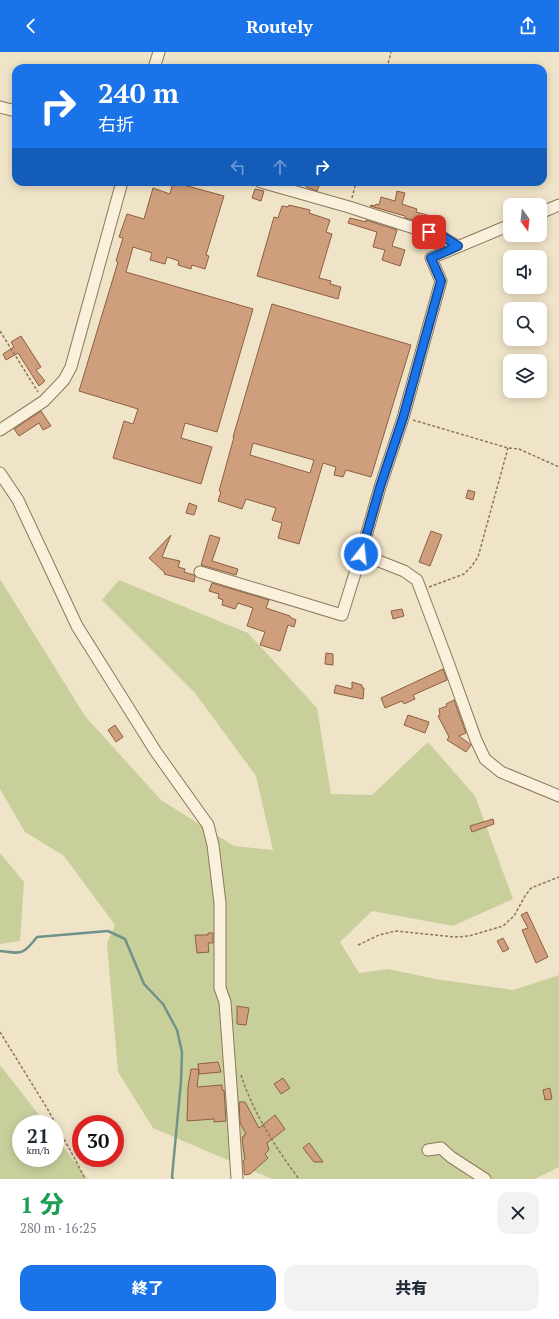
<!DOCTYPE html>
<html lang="ja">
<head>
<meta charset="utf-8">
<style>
	:root { --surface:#fff; --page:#f2f2f3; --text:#1f2937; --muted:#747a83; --accent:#1a73e8 }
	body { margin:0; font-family:"PT Serif","Noto Sans JP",serif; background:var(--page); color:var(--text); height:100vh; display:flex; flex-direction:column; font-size:15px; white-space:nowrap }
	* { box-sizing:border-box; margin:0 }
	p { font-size:13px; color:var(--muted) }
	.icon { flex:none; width:22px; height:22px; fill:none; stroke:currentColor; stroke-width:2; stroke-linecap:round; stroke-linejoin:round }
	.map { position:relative; height:1127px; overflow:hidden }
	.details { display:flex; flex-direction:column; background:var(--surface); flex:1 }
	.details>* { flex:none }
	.banner { position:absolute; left:12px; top:12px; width:535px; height:122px; border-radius:12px; box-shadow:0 2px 10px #0003; background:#1a73e8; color:#fff; overflow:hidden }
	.needle { width:26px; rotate:165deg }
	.controls { position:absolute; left:503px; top:146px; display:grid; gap:8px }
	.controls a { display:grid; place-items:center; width:44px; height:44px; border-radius:8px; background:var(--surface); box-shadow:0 2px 10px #0003; font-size:20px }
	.speed { position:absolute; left:12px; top:1063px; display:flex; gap:8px; font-size:20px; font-weight:700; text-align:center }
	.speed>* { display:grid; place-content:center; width:52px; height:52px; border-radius:50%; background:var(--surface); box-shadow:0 2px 10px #0003; line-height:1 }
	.speed small { font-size:10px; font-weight:400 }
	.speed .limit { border:6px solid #d22; background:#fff; color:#111 }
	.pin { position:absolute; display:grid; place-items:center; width:34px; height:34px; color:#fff; margin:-17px; border-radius:8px; box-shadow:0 2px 6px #0006 }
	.me { position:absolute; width:44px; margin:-22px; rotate:16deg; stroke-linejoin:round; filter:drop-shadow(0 0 3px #0008) }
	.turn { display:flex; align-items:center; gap:14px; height:84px; padding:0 20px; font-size:18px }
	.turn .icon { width:52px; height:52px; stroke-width:2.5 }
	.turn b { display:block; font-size:28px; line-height:34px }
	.lanes { display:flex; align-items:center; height:38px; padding:0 20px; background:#0003; justify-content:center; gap:20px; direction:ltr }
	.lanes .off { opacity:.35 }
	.round { display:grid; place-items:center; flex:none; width:42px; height:42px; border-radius:12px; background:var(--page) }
	.head { display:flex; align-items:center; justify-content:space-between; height:68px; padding:0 20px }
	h1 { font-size:24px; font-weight:800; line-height:30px; color:#1e9e55 }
	.button { display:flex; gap:8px; margin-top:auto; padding:8px 20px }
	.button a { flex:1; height:46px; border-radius:12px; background:var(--accent); color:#fff; font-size:16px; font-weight:800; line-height:46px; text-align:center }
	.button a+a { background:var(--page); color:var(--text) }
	header { display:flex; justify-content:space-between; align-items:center; height:52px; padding:0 20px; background:var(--accent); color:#fff; font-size:18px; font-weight:800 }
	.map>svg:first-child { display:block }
	.green { fill:#c9cf9b }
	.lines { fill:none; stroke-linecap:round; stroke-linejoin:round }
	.stream { stroke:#6f938a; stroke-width:2.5 }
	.building { fill:#cf9f7d; stroke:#8d5f41; fill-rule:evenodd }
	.minor-casing { stroke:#8d765c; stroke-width:13 }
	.path { stroke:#8d765c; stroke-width:1.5; stroke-dasharray:3 2; stroke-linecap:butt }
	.minor { stroke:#faf1dc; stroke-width:11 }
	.route-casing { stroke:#114b97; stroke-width:10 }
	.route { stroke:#1a73e8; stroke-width:7 }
</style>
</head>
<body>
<header><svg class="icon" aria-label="back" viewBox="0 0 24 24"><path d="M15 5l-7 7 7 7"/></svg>Routely<svg class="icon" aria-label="share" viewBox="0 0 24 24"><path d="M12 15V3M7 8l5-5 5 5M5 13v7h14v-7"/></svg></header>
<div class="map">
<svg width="559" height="1127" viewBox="0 0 559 1127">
	<rect width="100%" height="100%" fill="#f0e4c8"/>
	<path class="green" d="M0,527L85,664L161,748L234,794L273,798L256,724L195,641L102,548L119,528L248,581L317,656L331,742L372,743L428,690L475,744L513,847L453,874L372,859L340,890L359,921L388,917L435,927L513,938L559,923V1115L535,1127H272L153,1076L118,1020L107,891L115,873L64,804L25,780L0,737Z
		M0,801L24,830L20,889L0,892Z
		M0,1013L46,1072H21V1106H55V1084L88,1127H0Z"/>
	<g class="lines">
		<path class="stream" d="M0,899C22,902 23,903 37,885L108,879L125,887L144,932L163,952L177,978L182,1000L181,1029L172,1125L173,1127"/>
	</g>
	<path class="building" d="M173,130L224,144L206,203L209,204L205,217L192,213L191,217L178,213L179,209L167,205L165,212L150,208L152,201L133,195L126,220L253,257L217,380L185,371L181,386L212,395L201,432L113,406L124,369L133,372L138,357L79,339L118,210L116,209L123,186L119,185L127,162L144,167L153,136L170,142Z
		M307,130H317L316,133L319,134L317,139L306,135Z
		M255,137L264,139L261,149L252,146Z
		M397,139L405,141L402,152L417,157L416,160L431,164L429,172L417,168L416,169L405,166V164L370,154L371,153L375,154L376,152L379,153L381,145L395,149Z
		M289,153L310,158L309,161L330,168L326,180L332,182L319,226L331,229L330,232L341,235L338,247L257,224L274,165L278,166L282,154L288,155Z
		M350,166L366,170V168L397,178L392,194L405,198L400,214L382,208L385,198L373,195L377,180L348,171Z
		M272,252L411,293L371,425L346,418L343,425L334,423L336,415L323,411L299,492L278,486L282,471L272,468L276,456L246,447L242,457L218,449L221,440L219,439L234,385H233ZM253,391L314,408L310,421L250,403Z
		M21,284L41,315L36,318L45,329L39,334L18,301L6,308L3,302L14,295L11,290Z
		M41,359L51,374L43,378L39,371L19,384L14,377Z
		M468,438L475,440L473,448L466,446Z
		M189,451L197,454L194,463L186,461Z
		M431,479L442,483L430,514L419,510Z
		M171,483L162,505L180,509L178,515L185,517L184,520L194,523L195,525L194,530L164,522L165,521L149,506Z
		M210,483L220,486L212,509L238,517L236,523L201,513Z
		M212,531L269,548L266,556L290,564V565L296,568L294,575L288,573L280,599L260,593L265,580L247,574L253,556L238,551L235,557L222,553L223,548L218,546L219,542L209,539Z
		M402,557L404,564L393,567L391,559Z
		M326,601L333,602V613L325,612Z
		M443,617L447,628L413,643L415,647L404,652L402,649L385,656L381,646Z
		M352,630L362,633V636H364L363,647L334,641L336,633L352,637Z
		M454,648L466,681L459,684L471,693L466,700L447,688L449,685L438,664L440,663L439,657L447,654L446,652Z
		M408,663L429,670L425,681L404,673Z
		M115,673L123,685L116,690L108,678Z
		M493,767L494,772L472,780L470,774Z
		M527,860L548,905L536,911L522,878L528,876L521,863Z
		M208,881H213V891H208L209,900L197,901L195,883H208Z
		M503,886L509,897L503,900L497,889Z
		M237,954L249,956L246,973L237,972Z
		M218,1010L221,1020L199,1022L198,1012Z
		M191,1017H199L197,1035L222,1033V1038H224L226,1069L214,1070V1067L187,1069L188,1035Z
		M283,1026L290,1036L281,1042L274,1032Z
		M550,1036L552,1047L545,1048L543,1038Z
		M239,1050H245L259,1076L275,1063L285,1077L267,1091L269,1098L265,1102L268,1106L250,1122L245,1123L244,1122V1114L243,1109L245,1107L242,1088L243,1087L242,1085H244V1083L246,1082L240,1071Z
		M309,1091L310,1092L323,1110H314L303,1096Z"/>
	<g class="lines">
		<defs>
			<path id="minor" d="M154,16L159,0
				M0,55L16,59
				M261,130L349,155L442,185L457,194
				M540,161L559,153
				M0,378L44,349L64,328L71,315L122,130
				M0,421L18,448L77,574L156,700L208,773L213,793L220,851V936L225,950L232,1048L237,1127
				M361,502L404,519L417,528L449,613L476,688L485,707L501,720L559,744
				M200,520L342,563L361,502L380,435L403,366L441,229L431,206L510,173
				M428,1098L441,1096L451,1105L485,1127"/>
		</defs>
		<use href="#minor" class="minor-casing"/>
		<path class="path" d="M387,16L391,0
			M352,146L356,130
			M0,279L38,340
			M413,368L508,396L519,397L559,415
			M429,535L464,522L471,515L478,505L508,396
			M358,893L379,883L396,879L455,885L469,884L503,874L514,864L525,844L531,836L559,825
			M0,980L47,1056L76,1109L85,1127
			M241,1023C253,1060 275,1095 299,1127"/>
		<use href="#minor" class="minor"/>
	</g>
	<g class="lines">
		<defs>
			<path id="route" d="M361,502L380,435L403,366L441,229L431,206L458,194L442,184L429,180"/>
		</defs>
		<use href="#route" class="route-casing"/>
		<use href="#route" class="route"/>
	</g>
</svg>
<div class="controls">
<a><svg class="needle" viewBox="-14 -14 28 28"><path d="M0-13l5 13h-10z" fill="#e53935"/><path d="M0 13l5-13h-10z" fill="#747a83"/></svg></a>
<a><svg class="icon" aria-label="sound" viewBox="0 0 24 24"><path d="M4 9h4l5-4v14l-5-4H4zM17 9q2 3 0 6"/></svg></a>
<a><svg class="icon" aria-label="search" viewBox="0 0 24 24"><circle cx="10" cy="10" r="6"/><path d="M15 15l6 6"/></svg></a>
<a><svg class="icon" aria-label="layers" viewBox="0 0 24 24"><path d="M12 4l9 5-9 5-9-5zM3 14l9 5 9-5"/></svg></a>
</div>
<div class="speed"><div>21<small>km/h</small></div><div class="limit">30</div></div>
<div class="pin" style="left:429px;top:180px;background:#d93025"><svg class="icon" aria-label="arrive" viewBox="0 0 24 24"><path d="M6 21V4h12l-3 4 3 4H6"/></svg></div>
<svg class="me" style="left:361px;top:502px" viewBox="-20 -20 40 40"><circle r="17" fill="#1a73e8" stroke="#fff" stroke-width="3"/><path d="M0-11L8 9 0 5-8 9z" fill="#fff"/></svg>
<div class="banner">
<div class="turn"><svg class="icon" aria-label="right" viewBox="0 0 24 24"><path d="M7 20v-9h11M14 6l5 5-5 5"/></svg><div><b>240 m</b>右折</div></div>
<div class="lanes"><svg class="icon off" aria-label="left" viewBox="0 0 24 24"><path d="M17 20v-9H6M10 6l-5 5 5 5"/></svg><svg class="icon off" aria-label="ahead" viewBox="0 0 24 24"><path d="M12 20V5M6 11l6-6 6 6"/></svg><svg class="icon" aria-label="right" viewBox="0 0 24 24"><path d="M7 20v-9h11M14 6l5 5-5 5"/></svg></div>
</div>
</div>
<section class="details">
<div class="head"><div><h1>1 分</h1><p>280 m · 16:25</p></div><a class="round"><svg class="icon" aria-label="close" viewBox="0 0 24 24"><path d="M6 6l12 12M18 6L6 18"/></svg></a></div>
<div class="button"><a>終了</a><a>共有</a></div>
</section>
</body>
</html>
